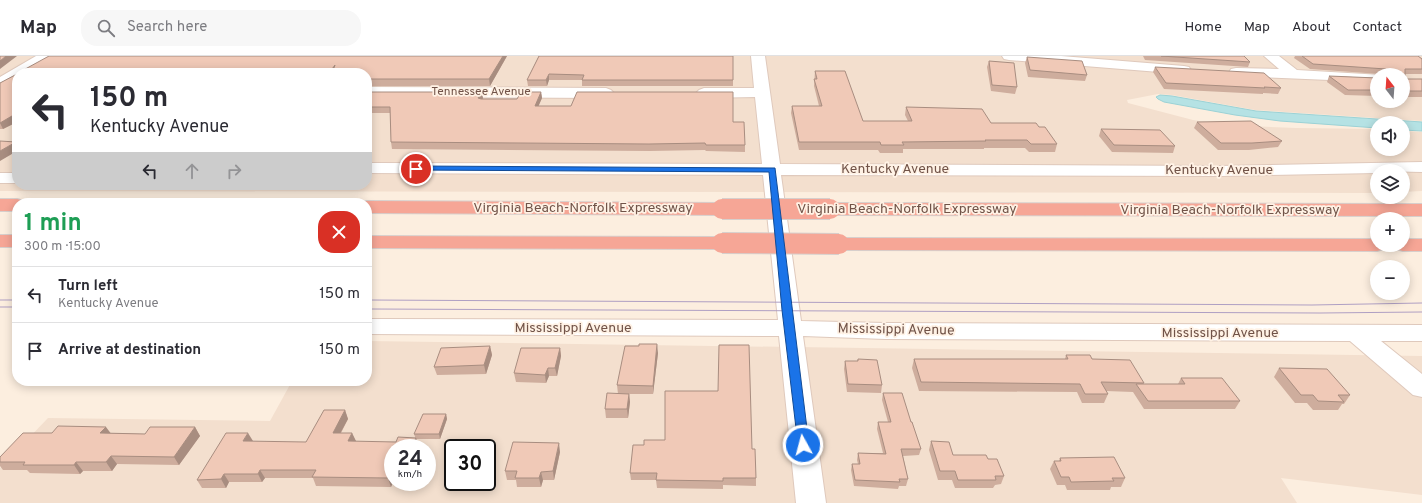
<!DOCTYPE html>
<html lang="en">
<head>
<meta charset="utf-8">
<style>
	:root { --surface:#fff; --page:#f7f7f7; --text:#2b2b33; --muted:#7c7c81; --line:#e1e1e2 }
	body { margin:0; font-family:Overpass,sans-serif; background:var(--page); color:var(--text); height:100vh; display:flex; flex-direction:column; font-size:15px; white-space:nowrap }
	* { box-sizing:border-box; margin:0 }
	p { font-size:13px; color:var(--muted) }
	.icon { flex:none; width:22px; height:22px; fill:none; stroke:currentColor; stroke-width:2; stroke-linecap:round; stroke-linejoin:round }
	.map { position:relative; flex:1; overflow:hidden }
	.side { position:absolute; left:12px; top:142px; width:360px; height:188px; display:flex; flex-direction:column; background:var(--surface); border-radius:16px; box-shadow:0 2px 10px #0003 }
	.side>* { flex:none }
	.top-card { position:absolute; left:12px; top:12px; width:360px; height:122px; border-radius:16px; box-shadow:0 2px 10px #0003; background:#fff; color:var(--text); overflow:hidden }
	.needle { width:26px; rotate:343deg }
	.buttons { position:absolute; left:1370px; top:12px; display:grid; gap:8px }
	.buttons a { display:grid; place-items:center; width:40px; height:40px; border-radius:50%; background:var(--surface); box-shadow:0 2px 10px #0003; font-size:20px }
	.speed { position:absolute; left:384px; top:383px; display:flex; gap:8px; font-size:20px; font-weight:700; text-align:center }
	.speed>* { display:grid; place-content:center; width:52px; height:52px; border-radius:50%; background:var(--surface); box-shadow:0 2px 10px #0003; line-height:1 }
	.speed small { font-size:10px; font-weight:400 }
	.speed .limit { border:2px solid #111; border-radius:6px; background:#fff; color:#111 }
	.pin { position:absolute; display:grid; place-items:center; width:34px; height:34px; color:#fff; margin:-17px; border:2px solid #fff; border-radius:50%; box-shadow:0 1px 4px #0007 }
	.me { position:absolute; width:44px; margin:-22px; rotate:353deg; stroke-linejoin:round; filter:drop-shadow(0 0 3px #0008) }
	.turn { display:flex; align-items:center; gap:14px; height:84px; padding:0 12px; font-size:18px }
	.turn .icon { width:52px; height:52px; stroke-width:2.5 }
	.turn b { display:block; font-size:28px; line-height:34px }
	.lanes { display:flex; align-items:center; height:38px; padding:0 12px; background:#0003; justify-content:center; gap:20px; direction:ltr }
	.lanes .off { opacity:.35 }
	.round { display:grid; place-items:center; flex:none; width:42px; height:42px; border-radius:16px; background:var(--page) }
	.overview { display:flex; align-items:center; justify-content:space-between; height:68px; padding:0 12px }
	h1 { font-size:24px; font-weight:700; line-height:30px; color:#1e9e55 }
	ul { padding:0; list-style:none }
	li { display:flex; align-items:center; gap:12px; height:56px; padding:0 12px; border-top:1px solid var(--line) }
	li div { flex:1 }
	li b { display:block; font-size:15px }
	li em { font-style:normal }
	header { display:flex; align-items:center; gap:24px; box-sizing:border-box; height:56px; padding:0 20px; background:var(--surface); border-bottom:1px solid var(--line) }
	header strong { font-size:19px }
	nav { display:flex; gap:22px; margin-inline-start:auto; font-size:14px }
	.search { width:280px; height:36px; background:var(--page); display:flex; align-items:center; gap:10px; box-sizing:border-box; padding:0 14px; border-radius:16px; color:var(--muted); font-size:15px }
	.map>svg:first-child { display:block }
	.residential { fill:#f3dfce; fill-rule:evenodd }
	.water { fill:#b5e2e4; stroke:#9bd2d6 }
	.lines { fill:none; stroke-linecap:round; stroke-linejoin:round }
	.minor-casing { stroke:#dfc9bc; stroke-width:2 }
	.highway-casing { stroke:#d7cfcc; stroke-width:2 }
	.minor { fill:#fff; fill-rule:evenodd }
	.highway { fill:#f6a696; fill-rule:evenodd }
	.tram { stroke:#af9fc3; stroke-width:1 }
	.highway-bridge-casing { stroke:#d7cfcc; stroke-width:22; stroke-linecap:butt }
	.highway-bridge { stroke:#f6a696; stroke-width:20 }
	.wall { fill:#cead9d }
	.shaded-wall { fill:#a88d80 }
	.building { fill:#f0c9b7; stroke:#a88d80 }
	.route { fill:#1a73e8; stroke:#114b97 }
	.labels { text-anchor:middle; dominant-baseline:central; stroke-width:3.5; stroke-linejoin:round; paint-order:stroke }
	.far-street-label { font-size:12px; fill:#715348; stroke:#fff2e5 }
	.street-label { font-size:14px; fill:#715348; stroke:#fff2e5 }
</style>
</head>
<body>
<header>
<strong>Map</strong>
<div class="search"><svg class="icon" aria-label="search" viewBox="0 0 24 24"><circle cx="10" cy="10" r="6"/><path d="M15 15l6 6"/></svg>Search here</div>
<nav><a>Home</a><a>Map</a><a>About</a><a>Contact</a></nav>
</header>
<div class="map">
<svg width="1422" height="447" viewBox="0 0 1422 447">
	<rect width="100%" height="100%" fill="#fceedf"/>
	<path class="residential" d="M0,0H1422V65L1255,54L1172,39L1158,38L1127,44L1128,47L1193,64L1226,69L1296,72L1377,73V93H1403V75L1422,76V135L1403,136V115H1377V137H1364L0,135ZM17,17H367V129H17ZM1377,19H1403V45H1377Z
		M367,285L1422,300V439L1281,422L1297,447H0V412L48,362L270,365L292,325H367ZM393,392H427V426H393ZM453,392H487V426H453Z"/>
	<path class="water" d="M1160,39L1172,40L1256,55L1422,66V75L1403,74V67H1377V72L1280,65L1235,59L1164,46L1158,43L1156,41Z"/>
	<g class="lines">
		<defs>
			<path id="minor" d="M36,0H53L51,3L28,17H17V24L0,31V21Z
				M751,0H765L780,108L1220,110L1422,106V116L1377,115V117L1220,120L781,119L801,265L885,267L1422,269V285H1381L1422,318V341L1413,339L1350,285L885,283L803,280L826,447H796L779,280L367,278V264L371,263L778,264L763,119L367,117V107L762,108L755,41L704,42L699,40L696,37L699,34L704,32H754Z
				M1002,0H1061L1184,10L1189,11L1191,14L1189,17L1184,18L1009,4L1004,3Z
				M1264,0H1279L1297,14L1382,19H1377V26L1236,20L1231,19L1229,16L1231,13L1236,12L1279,13Z
				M367,31L606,32L611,34L614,37L611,40L606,42L367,41Z
				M0,117H17V127H0Z"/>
			<path id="highway" d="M0,143H17L24,145L25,147H17V155H0Z
				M367,145L722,147L729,149L732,153L729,157L722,159L367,157V147H360Z
				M830,147L1422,148V160L830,159L823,157L820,153L823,149Z
				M0,179H17V191H0Z
				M367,180L722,181L729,183L732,187L729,191L722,193L367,192Z
				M839,182L1377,183V189H1387L1384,193L1377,195L839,194L832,192L829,188L832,184Z
				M1403,183H1422V195H1403L1396,193L1393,189H1403Z"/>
		</defs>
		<use href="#minor" class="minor-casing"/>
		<use href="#highway" class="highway-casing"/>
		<use href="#minor" class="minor"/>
		<use href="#highway" class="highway"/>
		<path class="tram" d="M0,244H17
			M367,244L1312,249L1422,247
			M0,251H17
			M367,253L1320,257L1422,256"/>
		<defs>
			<path id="highway-bridge" d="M722,153H830
				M722,187L839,188"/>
		</defs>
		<use href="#highway-bridge" class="highway-bridge-casing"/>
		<use href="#highway-bridge" class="highway-bridge"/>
	</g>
	<path class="wall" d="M507,0L490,30H367V17Z
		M539,0H733V30H582V24H549L547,30H528L527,24Z
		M1143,0H1244L1250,6L1248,11L1145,4Z
		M1295,0H1418L1422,3V18H1405V23H1422V41H1403V19H1379L1380,18L1310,13L1294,2Z
		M1027,1L1087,19L1085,25L1028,21L1025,7Z
		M989,5L1017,31L1015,38L991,35L987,11Z
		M1155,11L1281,32L1278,38L1263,37V38L1164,33L1153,16Z
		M815,15L863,65H908L905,59L906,51L991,67L1039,71L1057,88L1055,96H1029L1025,92H984V93H903V97H880L878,94H799L791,57L792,50H819L814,30Z
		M17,18V66L3,73H0V27Z
		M1329,20L1377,22V40L1345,39L1327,26Z
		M367,36L483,42L482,43H517L541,36L542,42L538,50L733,66L745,89V96L706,95L705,94L650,95L392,93L391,86L390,57H367Z
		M1197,66L1282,85L1278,91L1249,94H1218L1194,72Z
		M1101,73L1175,90L1173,97L1112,96L1099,80Z
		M490,290L492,299L486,318L437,319L434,311Z
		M639,290L658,297L653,338H629L630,346L628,362H606L605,353L618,338L617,329Z
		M560,292L561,300L557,320H549L546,327L516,326L514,317Z
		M1066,299L1092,303L1144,327L1143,328H1178L1181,322L1240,345L1235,353H1144L1133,336L1106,335L1108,338L1104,347H1082L1077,336L919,335L912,312L914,303H1065Z
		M858,303L882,329L881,337L847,336L844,313L845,305H857Z
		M1279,312L1350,339L1344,348H1342L1338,354H1313L1307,347H1295L1274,321Z
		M883,337L911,366L921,393L919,399L903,400L908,423L906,430H899L898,433L854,430L851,414L852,408H858L857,404L858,397H883L877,373L878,366H888L882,344Z
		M345,354L348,363L341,377H352L356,386H396L416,382L418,391V392H393V426L391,431L316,430L313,422H265L262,426H229L226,432H202L197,424L253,386H306Z
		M446,358L447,363L440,383H416L414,378Z
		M195,371L200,380L179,409L117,408L112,415H83L80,418L30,417L27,414H3L0,410V401L110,377L145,378Z
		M665,384L752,393L756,422V430L723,429V433L657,432L656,424H631L630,417L644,389Z
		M931,385L953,399L988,403L1004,420L1001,428L995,429L993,432H955L952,424H938L929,394Z
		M560,396L554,424H543L541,431H517L516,424H507L505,415Z
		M1060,402L1125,422L1121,431H1111L1110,434H1067L1065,429H1057L1050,413L1054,405H1059Z"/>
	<path class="shaded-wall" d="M6,0H17L0,13V5Z
		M503,0H507L490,30L489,23Z
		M335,9V17H329Z
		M549,18V24L547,30L546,24Z
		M482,36L483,42L480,49L478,42Z
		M541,36L542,42L536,56L535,50Z
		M17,57V66L3,73L0,67Z
		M16,86L17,87V95L0,105V95Z
		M657,288L658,297L653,338V330Z
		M490,290L492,299L486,318L484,309Z
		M560,292L561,300L557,320L555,312Z
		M548,312L549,320L546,327L545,319Z
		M629,338L630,346L628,362L627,353Z
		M345,354L348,363L336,385L333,377Z
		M446,358L447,363L440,383L439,378Z
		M106,371L112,379L100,377Z
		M195,371L200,380L179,409L174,401Z
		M248,377L253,385H243Z
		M352,377L356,385L352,394L348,385Z
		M416,382L418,391V392H411Z
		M559,387L560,396L554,424L553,415Z
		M111,400L117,408L112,415L106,406Z
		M76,406L83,415L80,418L74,409Z
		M392,413L393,415V426L391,431L388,422Z
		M260,414L265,422L262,426L258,418Z
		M541,416L543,424L541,431L539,422Z
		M224,418L229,426L226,432L221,423Z"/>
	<path class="building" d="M0,0H6L0,5Z
		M49,0H503L489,23H367V17H332L335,9L329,17H18Z
		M539,0H733V24H582L584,19L549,18L546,24H527Z
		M1161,0H1244L1250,6Z
		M1302,0H1418L1422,3V13H1405V23H1422V35H1403V19H1381V15H1386V13L1313,8Z
		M1027,1L1082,5L1087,19L1030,14Z
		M989,5L1014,7L1017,31L992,29Z
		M1155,11L1264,17L1281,32L1264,31L1265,32L1166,27Z
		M815,15H845L863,65H912L906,51L982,53L991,67H1036L1039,71H1045L1057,88H1031L1027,84H985L986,85L902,86L904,89H881L880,86H799L792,50H822L814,23H817Z
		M17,18V57L0,67V27Z
		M1329,20L1377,22V34H1348Z
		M367,36H482L478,42L481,43H517L521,36H541L535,50H571L577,36H733V66H744L745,89H706L705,87L649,88L391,86L390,51H367Z
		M1251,65L1282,85L1252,87H1221L1197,66Z
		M1101,73L1160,74L1175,90L1114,89Z
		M0,85L16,86L0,95Z
		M639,288H657L653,330L617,329L625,290H639Z
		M719,289H749L752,393H755L756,422H723V425L656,424L657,417H630L633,389H644V384H665V335H718Z
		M490,290L484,309L434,311L441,292Z
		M521,292H560L555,312H548L545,319L514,317Z
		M1066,299H1090L1092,303L1130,304L1144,327L1101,326L1108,338H1085L1080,328L921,326L914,303H1068Z
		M858,303L877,304L882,329L848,328L845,305H858Z
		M1279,312L1327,313L1350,339H1338L1344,346L1318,345L1313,339H1301Z
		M1181,322H1222L1240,345H1148L1136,328H1185Z
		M607,337L629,338L627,353H605Z
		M883,337H902L911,366H912L921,393H901L908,423H899L900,426L855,424L852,408H860L858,397L886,398L878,366H891Z
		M324,354H345L333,377H352L348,385L396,386L398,381L416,382L411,392H393V413H392L388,422L312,421L316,414H260L258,418H224L221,423L197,424L226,377H248L243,385L306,386Z
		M423,358H446L439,378H414Z
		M58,370L106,371L100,377L145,378L150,371H195L174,401L111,400L106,406H76L74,409H23L25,406H0V401L23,377H52Z
		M931,385L949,386L953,399H986L988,403H997L1004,420H995L996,424H958L955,415H940Z
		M513,386L559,387L553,415L541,416L539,422H515L517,415H505Z
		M1114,401L1125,422H1112L1114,425L1071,426L1069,421H1061L1054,405H1061L1060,402Z"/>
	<path class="route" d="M416,110L775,112L809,389L808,392L803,393L799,392L798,389L782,254L769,116L413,114L412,113Z"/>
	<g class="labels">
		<g class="far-street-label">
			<text x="481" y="36">Tennessee Avenue</text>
		</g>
		<g class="street-label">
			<text x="895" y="113">Kentucky Avenue</text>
			<text x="1219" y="114">Kentucky Avenue</text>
			<text x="583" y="152">Virginia Beach-Norfolk Expressway</text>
			<text x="907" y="153">Virginia Beach-Norfolk Expressway</text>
			<text x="1230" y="154">Virginia Beach-Norfolk Expressway</text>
			<text x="573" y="272">Mississippi Avenue</text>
			<text transform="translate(896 274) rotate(1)">Mississippi Avenue</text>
			<text x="1220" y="277">Mississippi Avenue</text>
		</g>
	</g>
</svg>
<div class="buttons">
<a><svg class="needle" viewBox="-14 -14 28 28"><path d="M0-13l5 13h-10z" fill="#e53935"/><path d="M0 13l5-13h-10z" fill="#7c7c81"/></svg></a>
<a><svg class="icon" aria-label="sound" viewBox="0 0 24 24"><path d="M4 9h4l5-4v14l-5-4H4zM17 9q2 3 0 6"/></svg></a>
<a><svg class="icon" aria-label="layers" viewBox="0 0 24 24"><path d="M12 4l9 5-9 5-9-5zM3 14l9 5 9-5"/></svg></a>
<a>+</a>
<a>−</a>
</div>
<div class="speed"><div>24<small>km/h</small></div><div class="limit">30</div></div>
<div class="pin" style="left:416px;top:113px;background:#d93025"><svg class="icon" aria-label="arrive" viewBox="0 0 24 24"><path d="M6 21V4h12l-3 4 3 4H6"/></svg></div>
<svg class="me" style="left:803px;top:389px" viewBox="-20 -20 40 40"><circle r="17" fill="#1a73e8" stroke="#fff" stroke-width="3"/><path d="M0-11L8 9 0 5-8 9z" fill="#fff"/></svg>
<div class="top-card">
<div class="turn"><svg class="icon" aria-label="left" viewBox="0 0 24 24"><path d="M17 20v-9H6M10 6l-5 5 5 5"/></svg><div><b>150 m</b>Kentucky Avenue</div></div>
<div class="lanes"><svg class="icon" aria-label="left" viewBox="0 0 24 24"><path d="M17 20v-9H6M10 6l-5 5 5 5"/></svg><svg class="icon off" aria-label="ahead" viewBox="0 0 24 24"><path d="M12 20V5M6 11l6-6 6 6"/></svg><svg class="icon off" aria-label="right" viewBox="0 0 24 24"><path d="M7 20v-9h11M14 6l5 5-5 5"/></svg></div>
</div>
<section class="side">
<div class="overview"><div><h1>1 min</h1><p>300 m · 15:00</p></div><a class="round" style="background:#d93025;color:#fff"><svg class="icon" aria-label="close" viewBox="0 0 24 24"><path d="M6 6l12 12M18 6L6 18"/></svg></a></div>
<ul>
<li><svg class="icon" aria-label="left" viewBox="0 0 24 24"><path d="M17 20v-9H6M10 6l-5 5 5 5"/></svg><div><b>Turn left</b><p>Kentucky Avenue</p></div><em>150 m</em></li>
<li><svg class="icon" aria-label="arrive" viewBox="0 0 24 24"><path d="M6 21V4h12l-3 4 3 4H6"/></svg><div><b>Arrive at destination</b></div><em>150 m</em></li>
</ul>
</section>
</div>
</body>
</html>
